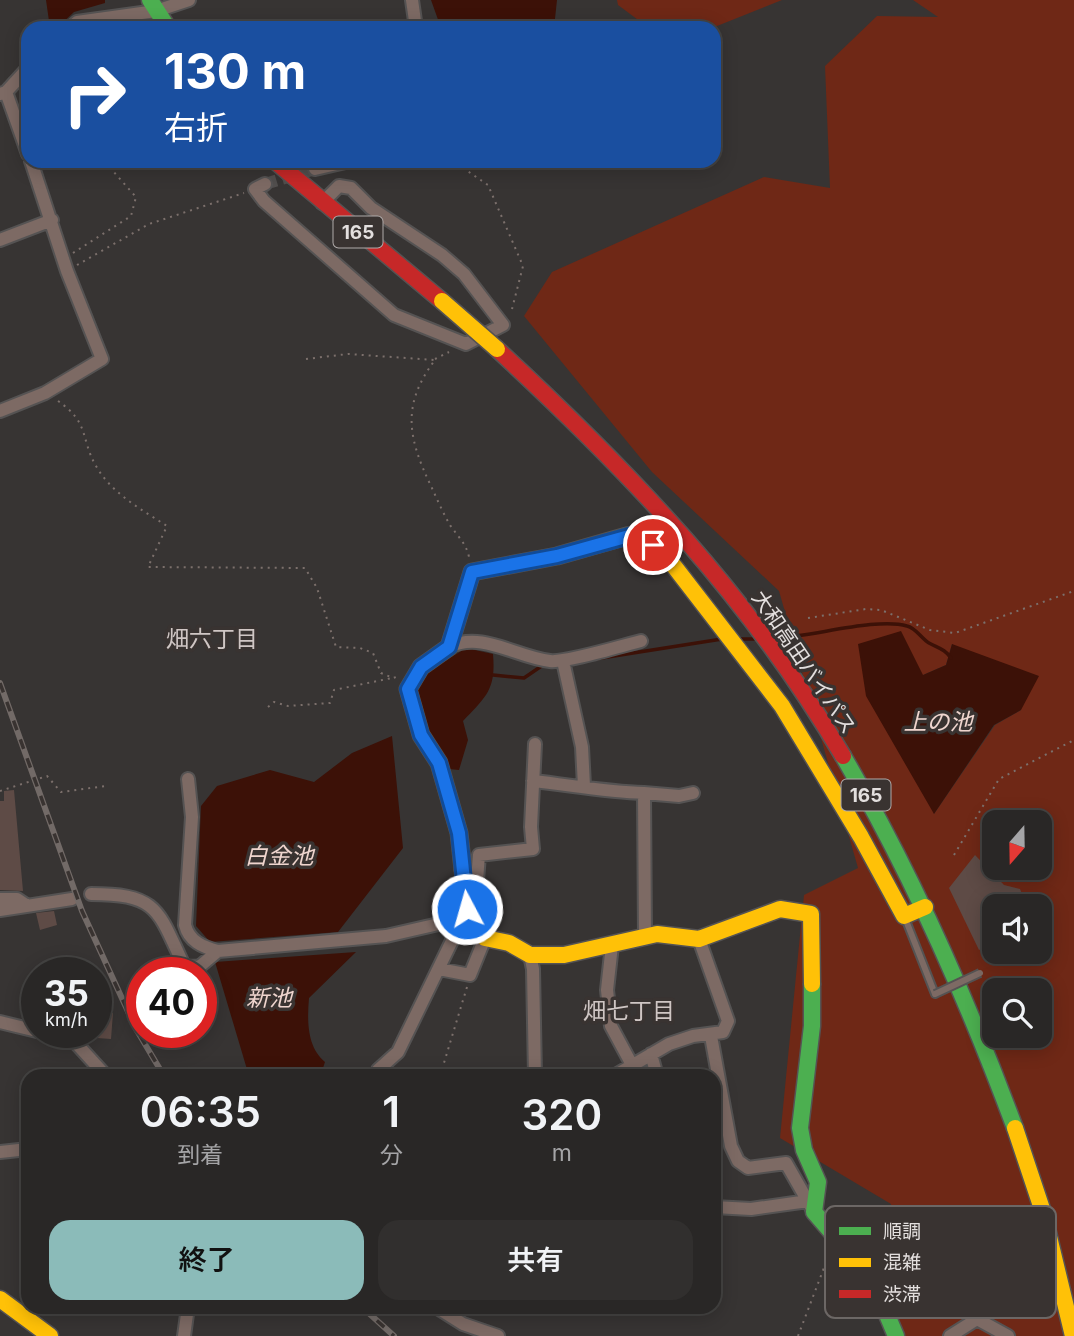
<!DOCTYPE html>
<html lang="ja">
<head>
<meta charset="utf-8">
<style>
	:root { --surface:#292726; --page:#312f2e; --text:#f1f3f6; --muted:#a5a5a7; --line:#454443; --accent:#8bbbb9 }
	body { margin:0; font-family:Inter,"Noto Sans JP",sans-serif; background:var(--page); color:var(--text); height:100vh; display:flex; flex-direction:column; font-size:26px; white-space:nowrap }
	* { box-sizing:border-box; margin:0 }
	p { font-size:23px; color:var(--muted) }
	.icon { flex:none; width:38px; height:38px; fill:none; stroke:currentColor; stroke-width:2; stroke-linecap:round; stroke-linejoin:round }
	.map { position:relative; flex:1; overflow:hidden }
	.drawer { position:absolute; left:21px; top:1069px; width:700px; height:245px; display:flex; flex-direction:column; background:var(--surface); border-radius:21px; box-shadow:0 4px 18px #0003,0 0 0 2px var(--line) }
	.drawer>* { flex:none }
	.guide { position:absolute; left:21px; top:21px; width:700px; height:147px; border-radius:21px; box-shadow:0 4px 18px #0003,0 0 0 2px var(--line); background:#1a4fa0; color:#fff; overflow:hidden }
	.needle { width:46px; rotate:200deg }
	.fabs { position:absolute; left:982px; top:810px; display:grid; gap:14px }
	.fabs a { display:grid; place-items:center; width:70px; height:70px; border-radius:14px; background:var(--surface); box-shadow:0 4px 18px #0003,0 0 0 2px var(--line); font-size:35px }
	.speed { position:absolute; left:21px; top:957px; display:flex; gap:14px; font-size:35px; font-weight:700; text-align:center }
	.speed>* { display:grid; place-content:center; width:91px; height:91px; border-radius:50%; background:var(--surface); box-shadow:0 4px 18px #0003,0 0 0 2px var(--line); line-height:1 }
	.speed small { font-size:18px; font-weight:400 }
	.speed .limit { border:10px solid #d22; background:#fff; color:#111 }
	.pin { position:absolute; display:grid; place-items:center; width:60px; height:60px; color:#fff; margin:-30px; border:4px solid #fff; border-radius:50%; box-shadow:0 2px 7px #0007 }
	.me { position:absolute; width:77px; margin:-38px; rotate:354deg; stroke-linejoin:round; filter:drop-shadow(0 0 5px #0008) }
	.turn { display:flex; align-items:center; gap:24px; height:147px; padding:0 28px; font-size:32px }
	.turn .icon { width:91px; height:91px; stroke-width:2.5 }
	.turn b { display:block; font-size:49px; line-height:60px }
	.eta { display:flex; justify-content:space-evenly; align-items:center; height:119px; text-align:center }
	.eta b { font-size:42px; font-weight:600; line-height:49px }
	.action { display:flex; gap:14px; margin-top:auto; padding:14px 28px }
	.action a { flex:1; height:80px; border-radius:21px; background:var(--accent); color:#111; font-size:28px; font-weight:600; line-height:80px; text-align:center }
	.action a+a { background:var(--page); color:var(--text) }
	.map>svg:first-child { display:block }
	.green { fill:#6f2816; fill-rule:evenodd }
	.water { fill:#3c1107 }
	.lines { fill:none; stroke-linecap:round; stroke-linejoin:round }
	.stream { stroke:#3c1107; stroke-width:3.5 }
	.building { fill:#5e4b46 }
	.street-tunnel { stroke:#514e4d; stroke-width:12; stroke-dasharray:12 6; stroke-linecap:butt }
	.lane-casing { stroke:#555353; stroke-width:10 }
	.street-casing { stroke:#555353; stroke-width:16 }
	.fast-casing { stroke:#555353; stroke-width:19 }
	.slow-casing { stroke:#555353; stroke-width:19 }
	.jam-casing { stroke:#555353; stroke-width:19 }
	.path { stroke:#7c706c; stroke-width:2; stroke-dasharray:2 5; stroke-linecap:butt }
	.lane { stroke:#7d6a64; stroke-width:6 }
	.street { stroke:#7d6a64; stroke-width:12 }
	.fast { stroke:#4caf50; stroke-width:16 }
	.slow { stroke:#ffc107; stroke-width:16 }
	.jam { stroke:#c62828; stroke-width:16 }
	.rail-casing { stroke:#726a67; stroke-width:6 }
	.rail { stroke:#393331; stroke-width:3.5; stroke-dasharray:10; stroke-linecap:butt }
	.lane-bridge-casing { stroke:#555353; stroke-width:10; stroke-linecap:butt }
	.slow-bridge-casing { stroke:#555353; stroke-width:19; stroke-linecap:butt }
	.lane-bridge { stroke:#7d6a64; stroke-width:6 }
	.slow-bridge { stroke:#ffc107; stroke-width:16 }
	.route-casing { stroke:#114b97; stroke-width:18 }
	.route { stroke:#1a73e8; stroke-width:12 }
	.labels { text-anchor:middle; dominant-baseline:central; stroke-width:7; stroke-linejoin:round; paint-order:stroke }
	.shield { fill:#393331; stroke:#b0abaa; stroke-width:2 }
	.shield-label { font-size:19px; font-weight:bold; fill:#e3dfde }
	.street-label { font-size:21px; fill:#e3dfde; stroke:#393331 }
	.neighbourhood-label { font-size:23px; fill:#cfc6c4; stroke:#393331 }
	.water-label { font-size:23px; font-style:italic; fill:#efd5ce; stroke:#393331 }
	.key { fill:#393331; stroke:#6c6765; stroke-width:2 }
	.key-label { font-size:19px; fill:#e3dfde }
</style>
</head>
<body>
<div class="map">
<svg width="1074" height="1336" viewBox="0 0 1074 1336">
	<rect width="100%" height="100%" fill="#373433"/>
	<path class="green" d="M617,0H782L712,28H649L618,5Z
		M913,0H1074V1336H893L891,1204L780,1138L804,895L858,868L779,591L652,472L524,316L552,272L764,177L830,188L825,66L877,16L938,17ZM952,644L1021,710L995,725L934,814L923,675L946,665ZM994,822H1040V868H994ZM994,906H1040V952H994ZM994,990H1040V1036H994Z"/>
	<path class="water" d="M46,0H105V3L74,12L57,28H50Z
		M431,0H557L554,28H441Z
		M901,631L923,675L946,665L952,644L1039,676L1021,710L994,725L934,814L866,696L858,644Z
		M466,648L493,654C496,689 487,696 463,721L468,740L459,770L449,769L432,742L413,690L418,678Z
		M392,736L403,848L338,932L210,942L196,926L201,806L217,786L270,770L314,782L352,753Z
		M356,952L309,998C307,1021 307,1047 325,1062L322,1071L297,1076H249L215,962Z"/>
	<g class="lines">
		<path class="stream" d="M776,638C811,637 877,617 907,626C916,628 921,638 929,643C938,648 945,649 951,658
			M737,639H754
			M595,659L722,639
			M493,675L524,678L543,665"/>
	</g>
	<path class="building" d="M14,790L23,891L0,890V801H4V791Z
		M975,855L1004,885L1020,889L1027,906H994V942L979,950L949,888Z
		M54,911L57,925L40,930L36,913Z
		M96,1012L113,1013L111,1039L97,1038Z"/>
	<g class="lines">
		<path class="street-tunnel" d="M265,184L315,169"/>
		<defs>
			<path id="lane" d="M905,918L935,994"/>
			<path id="street" d="M412,0L416,28
				M70,28L77,22L156,11L189,0
				M6,92L28,154
				M0,94L6,92L28,68
				M315,169L350,161
				M265,184L255,189L264,201L394,315L466,344L503,325L464,274L442,255L371,208L351,188L339,186L322,203
				M0,240L52,220
				M0,411L45,393L102,359L67,271L31,161
				M449,647C482,631 516,657 550,661C565,663 621,646 641,641
				M563,661L582,747L584,786
				M188,779L192,817L185,925C189,941 202,947 218,951L386,936L443,923L460,924
				M533,781C570,785 606,792 644,793L645,938
				M644,793L679,796L693,793
				M91,894C158,894 158,910 184,966L199,967L218,951
				M0,899H17L26,905
				M0,910L72,899
				M474,918L479,855L533,849L531,827L535,744
				M612,945L607,990L611,1026L632,1065
				M530,955L533,969L535,1076
				M439,969L470,975L485,938
				M0,1022L37,1031
				M44,1032L75,1042L106,1076
				M711,1036L731,1146L738,1161L748,1168L786,1163L814,1212
				M651,1054L657,1076
				M377,1076L378,1070L398,1052L463,918
				M614,1076L669,1044L693,1036L723,1032L728,1021L699,939
				M0,1152L28,1149
				M714,1207L751,1209L808,1201
				M436,1307L463,1324L498,1336
				M184,1336L188,1307
				M950,1336L977,1319L1008,1336"/>
			<path id="fast" d="M150,0L168,28
				M843,756C913,875 967,999 1015,1128
				M463,870L459,833L439,763L421,735L408,689L421,667L449,647L472,572L557,556L627,536
				M812,984V1026L800,1128L804,1150L818,1182L814,1212L872,1279L896,1336"/>
			<path id="slow" d="M627,536L640,533L667,557L782,706L861,837L904,916L925,907
				M463,870L467,909L485,938L509,943L530,955H564L657,934L699,939L780,909L811,914L812,984
				M1015,1128L1043,1212L1073,1336
				M0,1299L50,1336"/>
			<path id="jam" d="M275,161L442,301
				M497,349C632,474 749,596 843,756"/>
		</defs>
		<use href="#lane" class="lane-casing"/>
		<use href="#street" class="street-casing"/>
		<use href="#fast" class="fast-casing"/>
		<use href="#slow" class="slow-casing"/>
		<use href="#jam" class="jam-casing"/>
		<path class="path" d="M462,161L463,168L488,185L523,266L511,313
			M73,253L131,216L136,197L104,161
			M77,265L149,224L244,193
			M306,359L348,354L435,360C401,405 408,438 431,486C437,499 443,513 450,525C458,537 466,543 469,557
			M435,359L449,352
			M58,401C90,423 80,438 96,466C111,493 142,510 167,526L148,567L305,568L317,588L336,647L360,648L373,653L381,673L393,678L399,676
			M808,618L866,609L881,610L930,630L955,633L1074,591
			M268,707L274,702L288,706L330,703L334,690L392,678
			M0,791L47,776L61,792L106,786
			M954,855L999,779L1074,740
			M440,1076L467,987
			M798,1336L830,1252"/>
		<use href="#lane" class="lane"/>
		<use href="#street" class="street"/>
		<use href="#fast" class="fast"/>
		<use href="#slow" class="slow"/>
		<use href="#jam" class="jam"/>
		<defs>
			<path id="rail" d="M0,683L82,911L136,1029L164,1076
				M362,1307L394,1336"/>
		</defs>
		<use href="#rail" class="rail-casing"/>
		<use href="#rail" class="rail"/>
		<defs>
			<path id="lane-bridge" d="M935,994L980,973"/>
			<path id="slow-bridge" d="M442,301L497,349"/>
		</defs>
		<use href="#lane-bridge" class="lane-bridge-casing"/>
		<use href="#slow-bridge" class="slow-bridge-casing"/>
		<use href="#lane-bridge" class="lane-bridge"/>
		<use href="#slow-bridge" class="slow-bridge"/>
	</g>
	<g class="lines">
		<defs>
			<path id="route" d="M467,909L459,833L439,763L421,735L408,689L421,667L449,647L472,572L557,556L640,533L653,545"/>
		</defs>
		<use href="#route" class="route-casing"/>
		<use href="#route" class="route"/>
	</g>
	<g class="labels">
		<g class="shield">
			<rect x="333.5" y="216.5" width="49" height="31" rx="5"/>
			<rect x="841.5" y="779.5" width="49" height="31" rx="5"/>
		</g>
		<g class="shield-label">
			<text x="358" y="232">165</text>
			<text x="866" y="795">165</text>
		</g>
		<g class="street-label">
			<text transform="translate(804 662) rotate(56)">大和高田バイパス</text>
		</g>
		<g class="neighbourhood-label">
			<text x="212" y="639">畑六丁目</text>
			<text x="629" y="1011">畑七丁目</text>
		</g>
		<g class="water-label">
			<text x="938" y="722">上の池</text>
			<text x="279" y="856">白金池</text>
			<text x="269" y="998">新池</text>
		</g>
	</g>
	<rect x="825" y="1206" width="231" height="112" rx="10" class="key"/>
	<rect x="839" y="1227" width="32" height="8" fill="#4caf50"/>
	<rect x="839" y="1258" width="32" height="9" fill="#ffc107"/>
	<rect x="839" y="1290" width="32" height="8" fill="#c62828"/>
	<g class="key-label">
		<text x="883" y="1238">順調</text>
		<text x="883" y="1269">混雑</text>
		<text x="883" y="1301">渋滞</text>
	</g>
</svg>
<div class="fabs">
<a><svg class="needle" viewBox="-14 -14 28 28"><path d="M0-13l5 13h-10z" fill="#e53935"/><path d="M0 13l5-13h-10z" fill="#a5a5a7"/></svg></a>
<a><svg class="icon" aria-label="sound" viewBox="0 0 24 24"><path d="M4 9h4l5-4v14l-5-4H4zM17 9q2 3 0 6"/></svg></a>
<a><svg class="icon" aria-label="search" viewBox="0 0 24 24"><circle cx="10" cy="10" r="6"/><path d="M15 15l6 6"/></svg></a>
</div>
<div class="speed"><div>35<small>km/h</small></div><div class="limit">40</div></div>
<div class="pin" style="left:653px;top:545px;background:#d93025"><svg class="icon" aria-label="arrive" viewBox="0 0 24 24"><path d="M6 21V4h12l-3 4 3 4H6"/></svg></div>
<svg class="me" style="left:467px;top:909px" viewBox="-20 -20 40 40"><circle r="17" fill="#1a73e8" stroke="#fff" stroke-width="3"/><path d="M0-11L8 9 0 5-8 9z" fill="#fff"/></svg>
<div class="guide">
<div class="turn"><svg class="icon" aria-label="right" viewBox="0 0 24 24"><path d="M7 20v-9h11M14 6l5 5-5 5"/></svg><div><b>130 m</b>右折</div></div>
</div>
<section class="drawer">
<div class="eta">
<div><b>06:35</b><p>到着</p></div>
<div><b>1</b><p>分</p></div>
<div><b>320</b><p>m</p></div>
</div>
<div class="action"><a>終了</a><a>共有</a></div>
</section>
</div>
</body>
</html>
